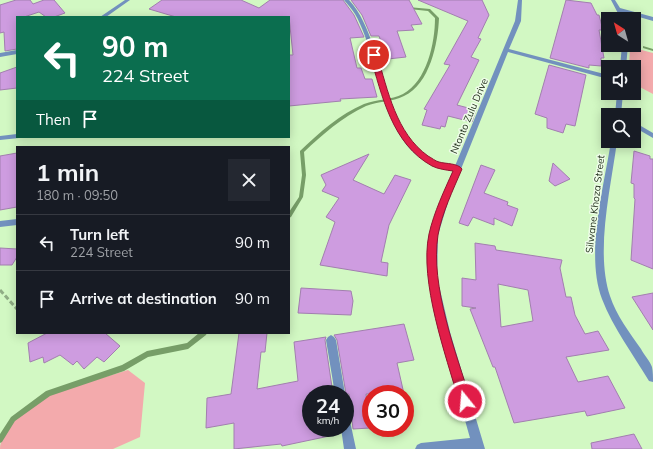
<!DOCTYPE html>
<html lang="en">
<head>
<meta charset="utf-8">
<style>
	:root { --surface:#171b24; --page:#242831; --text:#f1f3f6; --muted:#9ea1a6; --line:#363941 }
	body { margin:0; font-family:Mulish,sans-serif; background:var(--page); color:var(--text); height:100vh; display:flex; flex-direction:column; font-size:15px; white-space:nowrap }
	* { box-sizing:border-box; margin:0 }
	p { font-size:13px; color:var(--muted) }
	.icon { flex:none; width:22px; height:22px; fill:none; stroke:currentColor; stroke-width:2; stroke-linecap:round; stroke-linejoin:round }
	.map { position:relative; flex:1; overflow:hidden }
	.side { position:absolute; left:16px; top:146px; width:274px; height:188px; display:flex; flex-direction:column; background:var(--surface); border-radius:0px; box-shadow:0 2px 10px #0003 }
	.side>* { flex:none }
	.banner { position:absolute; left:16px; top:16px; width:274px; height:122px; border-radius:0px; box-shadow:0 2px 10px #0003; background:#0b6e4f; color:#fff; overflow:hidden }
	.needle { width:26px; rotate:323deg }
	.fabs { position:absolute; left:601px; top:12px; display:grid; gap:8px }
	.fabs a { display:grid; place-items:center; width:40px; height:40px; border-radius:0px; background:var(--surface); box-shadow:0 2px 10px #0003; font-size:20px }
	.speed { position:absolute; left:302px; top:385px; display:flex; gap:8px; font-size:20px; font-weight:700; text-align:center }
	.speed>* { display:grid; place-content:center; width:52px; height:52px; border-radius:50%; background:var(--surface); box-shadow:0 2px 10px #0003; line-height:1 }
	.speed small { font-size:10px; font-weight:400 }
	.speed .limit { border:6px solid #d22; background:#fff; color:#111 }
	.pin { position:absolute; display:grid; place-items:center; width:34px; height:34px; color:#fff; margin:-17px; border:2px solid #fff; border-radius:50%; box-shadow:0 1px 4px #0007 }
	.me { position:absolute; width:44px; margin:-22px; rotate:343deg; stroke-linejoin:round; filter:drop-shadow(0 0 3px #0008) }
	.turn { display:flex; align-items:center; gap:14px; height:84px; padding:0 20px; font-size:18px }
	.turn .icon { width:52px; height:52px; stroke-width:2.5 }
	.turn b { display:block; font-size:28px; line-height:34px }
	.then { display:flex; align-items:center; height:38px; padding:0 20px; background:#0003; gap:8px; font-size:15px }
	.round { display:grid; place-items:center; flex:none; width:42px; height:42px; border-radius:0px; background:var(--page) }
	.headline { display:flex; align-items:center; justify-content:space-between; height:68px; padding:0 20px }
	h1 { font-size:24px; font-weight:700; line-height:30px }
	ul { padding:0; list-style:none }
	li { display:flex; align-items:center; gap:12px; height:56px; padding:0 20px; border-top:1px solid var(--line) }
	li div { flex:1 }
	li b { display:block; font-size:15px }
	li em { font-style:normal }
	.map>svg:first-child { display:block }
	.green { fill:#f3aaac }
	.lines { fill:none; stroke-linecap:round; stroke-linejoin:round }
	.stream { fill:#779e68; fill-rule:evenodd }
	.building { fill:#ce9ce0; stroke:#a27faf; fill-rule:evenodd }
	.path { stroke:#90ad85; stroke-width:3; stroke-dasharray:5 2.5; stroke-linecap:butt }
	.minor { fill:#7291be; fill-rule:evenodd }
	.route { fill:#e11d48; stroke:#92132f }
	.labels { text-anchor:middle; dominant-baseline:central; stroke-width:3; stroke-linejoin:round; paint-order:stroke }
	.street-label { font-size:10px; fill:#24321e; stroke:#eefde8 }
</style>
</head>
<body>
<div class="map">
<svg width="653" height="449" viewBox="0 0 653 449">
	<rect width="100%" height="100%" fill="#d2f8c3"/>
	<path class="green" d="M630,47L653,53V94L634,84V67H629Z
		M128,370L145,383L140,437L113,449H0C0,431 28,404 44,397C71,386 100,379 128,370Z"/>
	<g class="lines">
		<path class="stream" d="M408,7L430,9L439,18C438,43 430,84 404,96C392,102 378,101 366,106C342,117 322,135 304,152L306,175L303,197L291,217L289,218V212L299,197L302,175L300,152V151C319,133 340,114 364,104C377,99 391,100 403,94C427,81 435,43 435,18L428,11L409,9H408Z
			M643,46L653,49V51L643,48Z
			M199,333H207L206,335L188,349L148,357L124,371L50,396L15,421L2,442L0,443V434L11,417L46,391L122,365L147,351L187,343Z"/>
	</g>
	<path class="building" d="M16,0H30L33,4L44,0H54L65,13L54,17H46L39,12L24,17H17V49L5,51L4,32L0,33V5Z
		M162,0H241L259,8L270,0H343L354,15L364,37L350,38L357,68H361L365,79H372L377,97L340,99L341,101L289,106V55H293L289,17H176L149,9Z
		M351,0H409L422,24L411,25L414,30L397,31L406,57L388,59L379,36H371L362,15Z
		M418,0H482L489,15L478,38L481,39L471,57L479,60L457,105L476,110L472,122L448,116L445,127L441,126L440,129L422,125L427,110L424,109L450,65L444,64L468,21Z
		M566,0L591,3L597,15H599L603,30H599L604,58H601V66L589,65V68L550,58Z
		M549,65L586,75L575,126L566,124L563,133L547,128V118L535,114Z
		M17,67V88L0,90V73Z
		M634,151L650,156V159H653V269L631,260L635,199L634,198V184L631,183Z
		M17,153V207L0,210V156Z
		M369,154L353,180L384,194L395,175L411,180L389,225L381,262L388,263L387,276L320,265L335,222L326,217L339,198L322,191L326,185L321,175Z
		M553,163L570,179L555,186L549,181Z
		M481,165L495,170L484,193L508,202L507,205L518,209L512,226L494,218V225L473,217L468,226L459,223Z
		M475,243L495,246L496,250L562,260L560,268L566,297H571L575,315L585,334L598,331L609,350L566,357L578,382L608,376L625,408L587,416L585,411L514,423L495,367H493L470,309L476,308L462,306V278L476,280ZM498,284L528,290L533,321L501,327Z
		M0,248L17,249V257L12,265H0Z
		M301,288L351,291L353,301L351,315L298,313Z
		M653,293V330L632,297Z
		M404,324L414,360L397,363L404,394H366L370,428L353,429L349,394H346L337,340L334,335Z
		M47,333H105L120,346L104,362L97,357L84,369L77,361L73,365L60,355L44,363L43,357L30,362L28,343Z
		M239,333H267L265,352H261L257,389L298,381L294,342L326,337L325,340L333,394H311V428H338L339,434L282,446L281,444L234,449V423L206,428L207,398L231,394Z
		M634,434L642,449H592L591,443Z"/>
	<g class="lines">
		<path class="path" d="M0,290L17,309"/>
		<path class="minor" d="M125,0H130L106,17H100Z
			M344,0H349C361,13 367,29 373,45C386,85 395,141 437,162C442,165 449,165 455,166L515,21L518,0H522L521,21L509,49L608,75V79L508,52L449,199L438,235L437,277L450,332L485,449H415L417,445L421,443L470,438L440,332L429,277L430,235L441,199L453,171C379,161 384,64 355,14C352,9 348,5 344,0Z
			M611,0H615L620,8L653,17V21L622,12L627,19H621Z
			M622,45H628L626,67H620Z
			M17,50V54L0,57V53Z
			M617,93H623L621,115H615Z
			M634,122L653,133V138L634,127Z
			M17,134V137L19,138L0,140V136Z
			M611,141H617C611,188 595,251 610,296C616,315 630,333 641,349C644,355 650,361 652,367C653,371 653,378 653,382L649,381C633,354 613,328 602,299C585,254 604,187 611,141Z
			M17,219V225L0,227V221Z
			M331,335L334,337L336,340L345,394H335L326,340L328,337Z
			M345,416L349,417L350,421L356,449H344L341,428H345Z"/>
	</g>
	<path class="route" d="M374,53L377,55C388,91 396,133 428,156C432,158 435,161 439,162C446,164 458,163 462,169C453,190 442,213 438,235C430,286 456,353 471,401L469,406L465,407L461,406L459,401C446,356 419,281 429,234C434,212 444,191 453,171C446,170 438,169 432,166C392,144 382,96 370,55Z"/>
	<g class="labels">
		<g class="street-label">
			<text transform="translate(469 116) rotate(-67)">Ntonto Zulu Drive</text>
			<text transform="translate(595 204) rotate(-83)">Silwane Khoza Street</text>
		</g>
	</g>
</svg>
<div class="fabs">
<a><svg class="needle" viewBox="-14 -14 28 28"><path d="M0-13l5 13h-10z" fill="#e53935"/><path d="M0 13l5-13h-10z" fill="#9ea1a6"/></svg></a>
<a><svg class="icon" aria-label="sound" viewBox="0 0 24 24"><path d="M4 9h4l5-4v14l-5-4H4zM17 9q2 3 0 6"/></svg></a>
<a><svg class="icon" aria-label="search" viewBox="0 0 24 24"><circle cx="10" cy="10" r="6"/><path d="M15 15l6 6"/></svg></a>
</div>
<div class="speed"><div>24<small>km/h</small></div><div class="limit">30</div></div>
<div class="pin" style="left:374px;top:55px;background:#d93025"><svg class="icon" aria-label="arrive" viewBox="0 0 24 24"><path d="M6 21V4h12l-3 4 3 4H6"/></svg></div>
<svg class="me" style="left:465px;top:401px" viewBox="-20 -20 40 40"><circle r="17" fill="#e11d48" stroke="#fff" stroke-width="3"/><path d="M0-11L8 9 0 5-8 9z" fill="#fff"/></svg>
<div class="banner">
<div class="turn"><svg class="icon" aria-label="left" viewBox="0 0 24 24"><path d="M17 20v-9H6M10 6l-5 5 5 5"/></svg><div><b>90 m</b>224 Street</div></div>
<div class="then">Then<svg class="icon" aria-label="arrive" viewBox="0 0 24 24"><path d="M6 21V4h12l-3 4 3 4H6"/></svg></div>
</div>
<section class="side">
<div class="headline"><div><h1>1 min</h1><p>180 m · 09:50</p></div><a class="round"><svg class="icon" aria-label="close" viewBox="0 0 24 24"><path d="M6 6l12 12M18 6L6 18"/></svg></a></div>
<ul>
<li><svg class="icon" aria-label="left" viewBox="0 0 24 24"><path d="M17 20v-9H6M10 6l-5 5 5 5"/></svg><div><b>Turn left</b><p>224 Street</p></div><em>90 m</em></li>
<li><svg class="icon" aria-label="arrive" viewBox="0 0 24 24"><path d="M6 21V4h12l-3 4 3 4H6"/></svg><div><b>Arrive at destination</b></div><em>90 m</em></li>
</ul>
</section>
</div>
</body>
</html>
